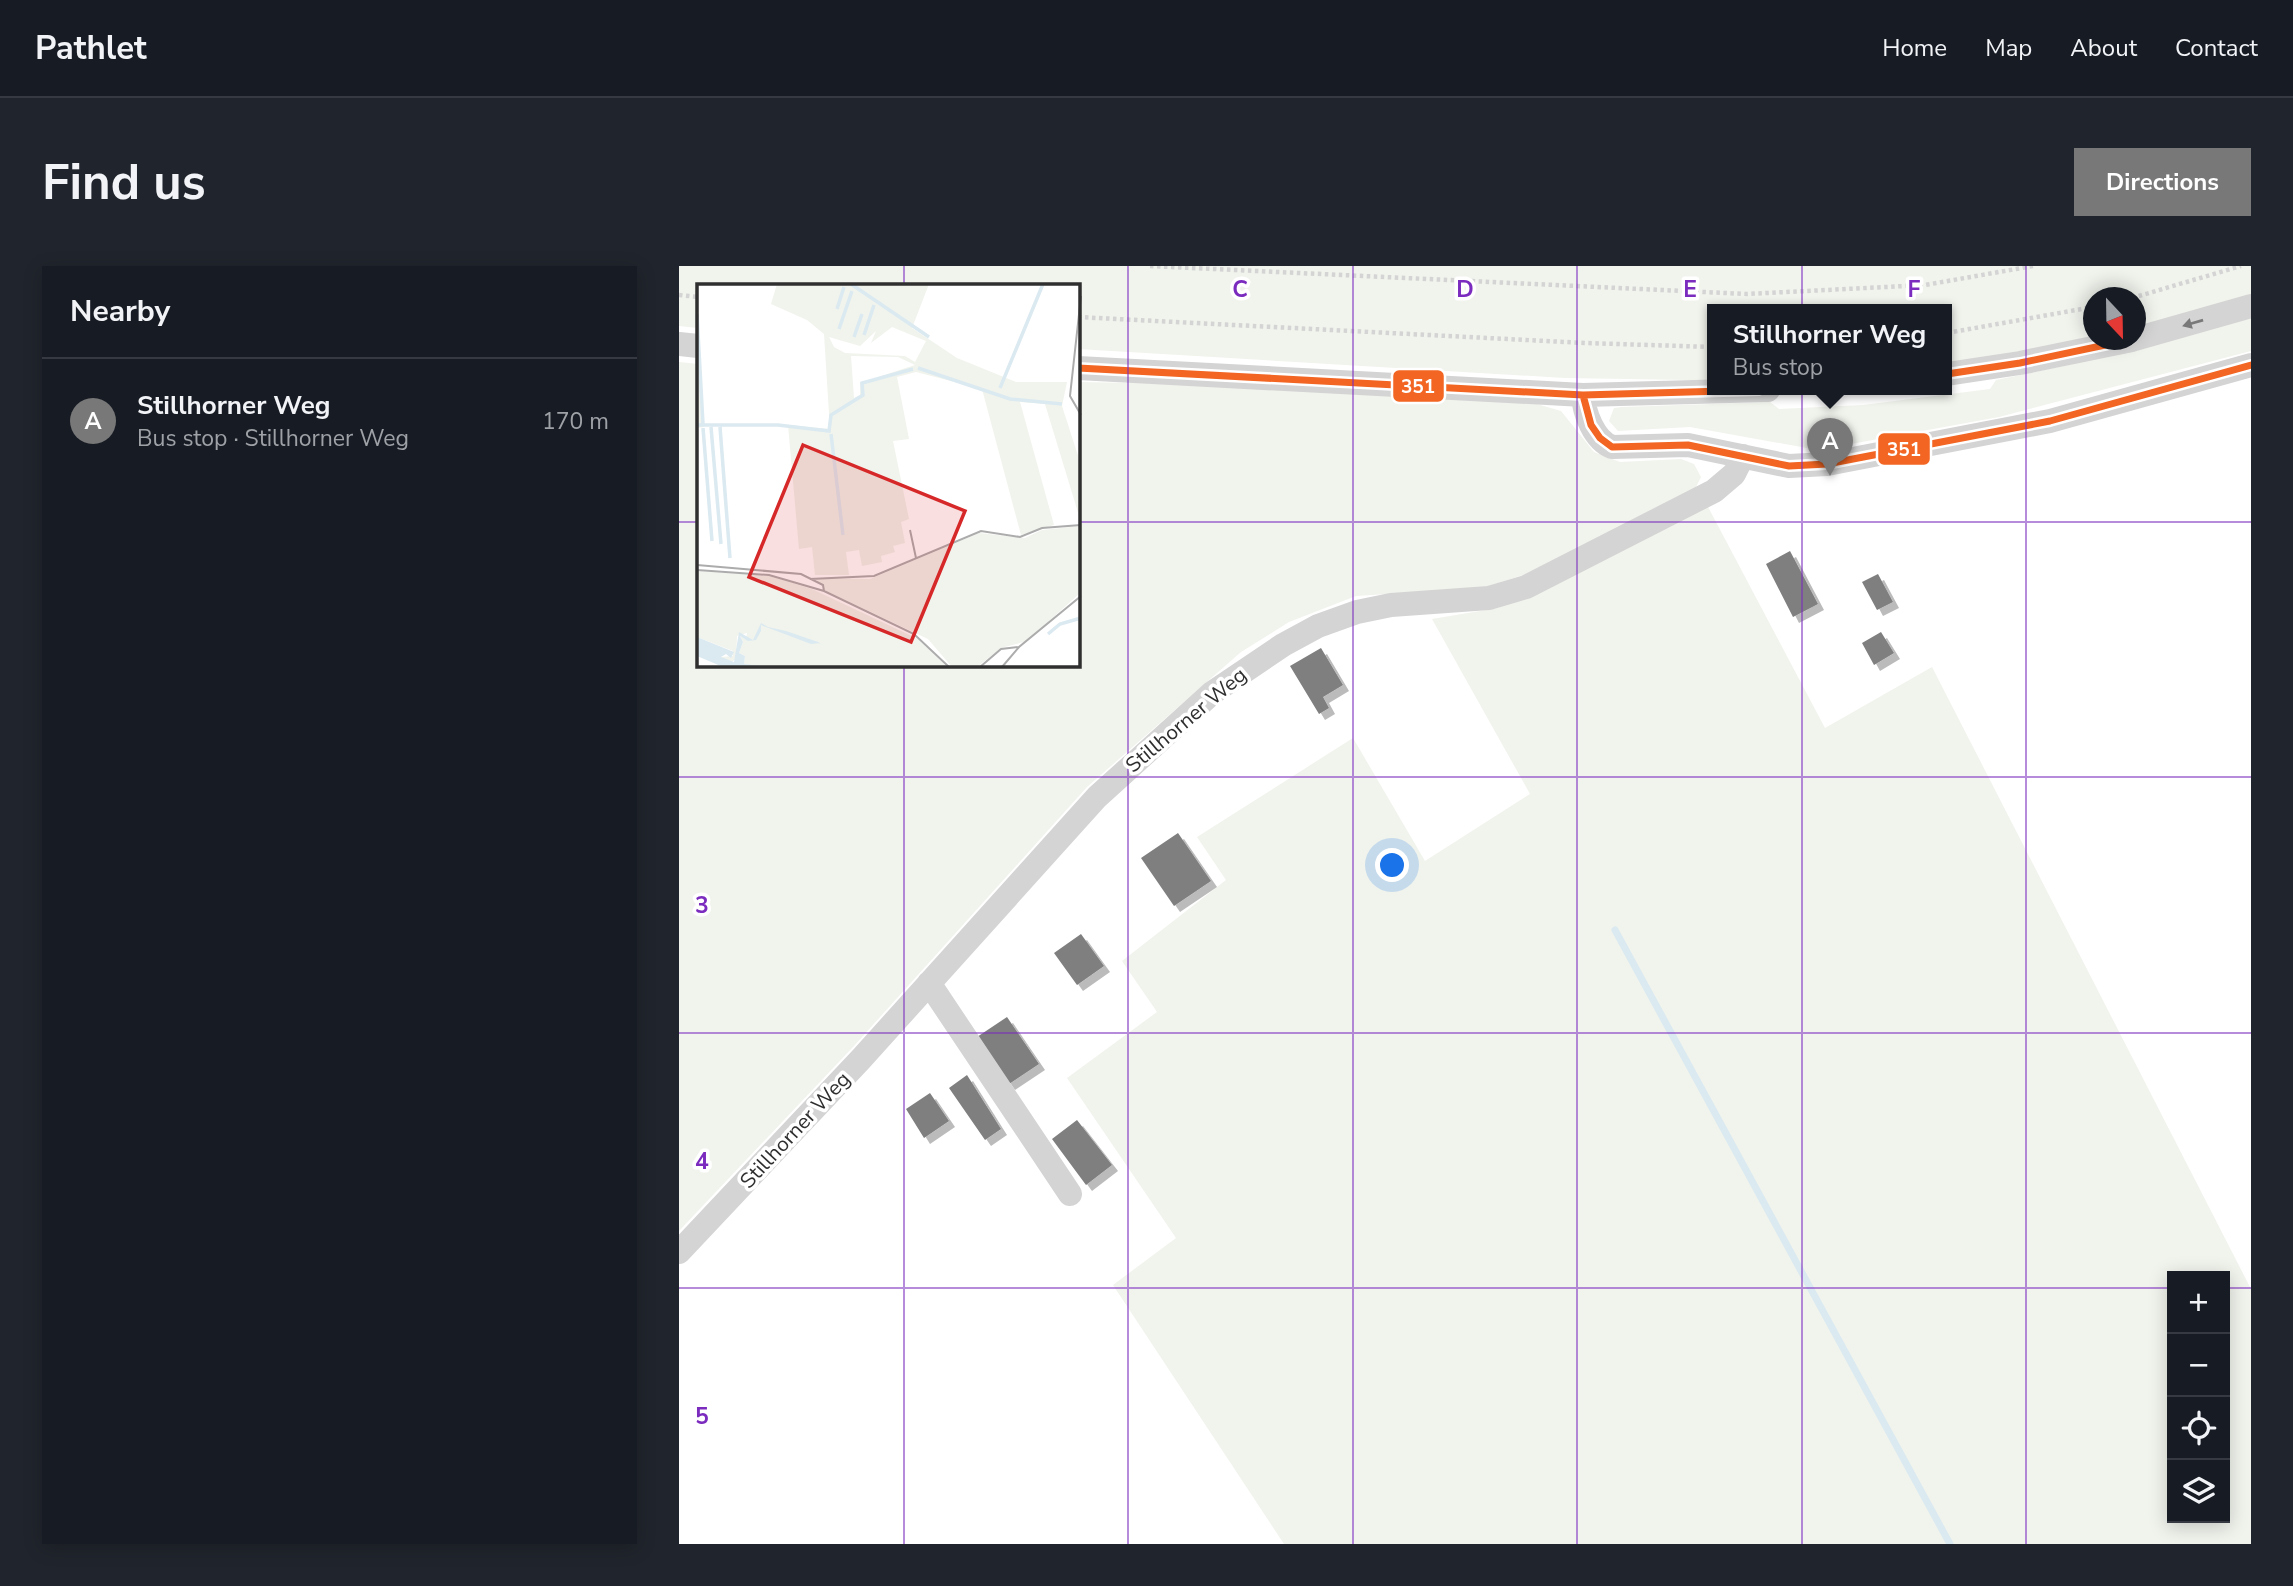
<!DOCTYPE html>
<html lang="en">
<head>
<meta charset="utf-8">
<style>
	:root { --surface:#171b24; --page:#20242c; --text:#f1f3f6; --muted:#9ea1a6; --line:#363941; --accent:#787878 }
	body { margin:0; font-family:"Nunito Sans",sans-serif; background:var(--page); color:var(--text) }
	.controls { position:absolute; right:21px; bottom:21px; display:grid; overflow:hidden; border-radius:0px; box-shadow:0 4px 18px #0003 }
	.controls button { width:63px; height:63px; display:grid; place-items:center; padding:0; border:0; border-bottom:2px solid var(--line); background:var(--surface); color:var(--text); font:35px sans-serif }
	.compass { position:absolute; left:1404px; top:21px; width:63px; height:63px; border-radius:50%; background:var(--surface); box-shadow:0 4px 18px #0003; rotate:158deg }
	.you { position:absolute; left:714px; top:600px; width:24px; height:24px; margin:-18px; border:5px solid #fff; border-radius:50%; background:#1a73e8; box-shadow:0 0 0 10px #1a73e833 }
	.badge { display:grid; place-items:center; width:46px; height:46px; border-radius:50%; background:var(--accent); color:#fff; font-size:23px; font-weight:700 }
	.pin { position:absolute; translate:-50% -58px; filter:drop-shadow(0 2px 4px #0008) }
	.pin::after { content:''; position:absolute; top:37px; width:24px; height:21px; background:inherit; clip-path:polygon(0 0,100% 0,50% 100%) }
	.popup { position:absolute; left:1028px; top:38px; width:245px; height:91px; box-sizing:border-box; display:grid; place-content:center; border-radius:0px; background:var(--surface); filter:drop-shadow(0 2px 5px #0005); font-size:23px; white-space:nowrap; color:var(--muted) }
	.popup b { font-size:26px; color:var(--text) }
	.popup::after { content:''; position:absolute; left:50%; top:100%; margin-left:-14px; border:14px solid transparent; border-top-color:var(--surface) }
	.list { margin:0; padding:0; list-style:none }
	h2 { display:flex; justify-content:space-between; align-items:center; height:91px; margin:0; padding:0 28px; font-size:30px }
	h2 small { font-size:23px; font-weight:400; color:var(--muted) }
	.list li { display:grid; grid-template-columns:46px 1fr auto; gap:21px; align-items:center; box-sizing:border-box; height:126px; padding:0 28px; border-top:2px solid var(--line) }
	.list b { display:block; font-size:26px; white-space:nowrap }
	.list p { margin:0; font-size:23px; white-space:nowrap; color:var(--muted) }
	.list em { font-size:23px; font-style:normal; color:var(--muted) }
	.icon { flex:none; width:38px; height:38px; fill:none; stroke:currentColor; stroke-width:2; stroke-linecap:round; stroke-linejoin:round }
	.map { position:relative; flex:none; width:1572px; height:1278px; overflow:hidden; border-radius:0px }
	header { display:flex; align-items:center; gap:42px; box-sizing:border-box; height:98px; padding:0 35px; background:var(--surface); border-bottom:2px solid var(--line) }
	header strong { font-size:33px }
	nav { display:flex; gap:38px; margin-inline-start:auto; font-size:24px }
	.intro { display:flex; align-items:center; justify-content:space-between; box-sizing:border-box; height:168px; padding:0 42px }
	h1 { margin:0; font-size:49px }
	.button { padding:18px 32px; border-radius:0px; background:var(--accent); color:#fff; font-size:24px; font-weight:700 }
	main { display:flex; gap:42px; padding:0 42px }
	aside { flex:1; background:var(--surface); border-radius:0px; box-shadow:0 4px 18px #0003 }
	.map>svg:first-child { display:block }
	.green { fill:#f1f4ed; fill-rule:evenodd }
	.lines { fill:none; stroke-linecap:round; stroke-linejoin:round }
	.stream { stroke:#dbe9f0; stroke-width:7 }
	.building { fill:#7f7f7f; filter:url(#shadow) }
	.path { stroke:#d4d4d4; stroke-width:4.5; stroke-dasharray:3.5 3.5; stroke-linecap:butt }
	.minor { stroke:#d4d4d4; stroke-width:24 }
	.bus-1-casing { stroke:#fff; stroke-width:12 }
	.bus-1 { stroke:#f26522; stroke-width:7 }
	.oneway { fill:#797979 }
	.grid { fill:none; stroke:#7b2cbf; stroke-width:2; stroke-opacity:0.55 }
	.labels { text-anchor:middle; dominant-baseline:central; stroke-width:7; stroke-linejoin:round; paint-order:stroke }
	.street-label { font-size:21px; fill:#2f2f2f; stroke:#fff }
	.inset-river { fill:none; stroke:#dbe9f0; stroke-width:3.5 }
	.inset-road { fill:none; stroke:#acacac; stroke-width:2 }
	.view { fill:#d62828; fill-opacity:0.15; stroke:#d62828; stroke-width:3.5 }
	.inset-edge { fill:none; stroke:#2f2f2f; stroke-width:3.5 }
	.grid-label { font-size:23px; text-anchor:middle; font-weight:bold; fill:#7b2cbf; stroke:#fff; stroke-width:7; stroke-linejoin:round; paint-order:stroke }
	.line-badge { stroke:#fff; stroke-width:2.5 }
	.badge-label { font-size:19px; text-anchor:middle; font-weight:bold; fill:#fff }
</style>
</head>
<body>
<header>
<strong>Pathlet</strong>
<nav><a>Home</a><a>Map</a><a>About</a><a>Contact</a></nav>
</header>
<div class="intro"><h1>Find us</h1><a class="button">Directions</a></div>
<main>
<aside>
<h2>Nearby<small></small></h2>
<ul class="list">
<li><span class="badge">A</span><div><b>Stillhorner Weg</b><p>Bus stop · Stillhorner Weg</p></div><em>170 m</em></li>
</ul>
</aside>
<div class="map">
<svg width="1572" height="1278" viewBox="0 0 1572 1278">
	<defs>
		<filter id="shadow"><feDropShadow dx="6" dy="6" stdDeviation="0" flood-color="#0004"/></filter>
	</defs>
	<rect width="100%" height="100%" fill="#fff"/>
	<path class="green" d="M0,0h1572v32l-115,32 -1,-32h-42v42l-146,26v-56h-234v74l-24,-4 -124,-2 -487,-29v-64h-380v43l-19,-2z
		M1572,51v34l-252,66 -181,33 -128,-23 -72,4 -9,-10 5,-13 8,-1 148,-5 9,7 84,-4 127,-16 6,-9 73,-15z
		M0,96l19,2v301h380v-283l110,2 349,20 24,7 33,41 26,10 61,-3 13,5 7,13 -8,16 -170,82 -41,13 -126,8 -67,26 -48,30 -154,135 -234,260 -174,184z
		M1028,239l118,223 107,-61 319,622v255h-967l-171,-259 63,-47 -109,-160 90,-66 -35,-51 104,-81 -29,-43 156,-99 72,123 105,-67 -98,-175 66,-11zM1493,1010h53v242h-53z"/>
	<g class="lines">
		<path class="stream" d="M936,664l335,614"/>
	</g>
	<path class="building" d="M1111,285l28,53 -25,13 -27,-53z
		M1199,308l15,28 -16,8 -15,-28z
		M1202,366l13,21 -20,12 -12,-22z
		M642,382l22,37 -20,12 6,11 -10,6 -29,-48z
		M499,567l33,48 -37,25 -33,-48z
		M402,668l23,32 -27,19 -23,-32z
		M328,751l32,47 -30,20 -32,-47z
		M288,809l34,54 -16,11 -36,-52z
		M251,827l19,28 -25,17 -18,-29z
		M398,854l35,45 -26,20 -34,-46z"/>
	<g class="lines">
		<path class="path" d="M471,0l597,28 178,-9 108,-19
			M0,29l19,2
			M1453,32l109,-32
			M399,51l507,26 128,4
			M1268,67l146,-26"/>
		<path class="minor" d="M1456,73l116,-33
			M0,78l19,2
			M399,102l505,27 185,-5
			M1268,108l73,-11 112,-23
			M904,129c1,18 11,45 29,52l76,-2 101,21 38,-2 223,-43 201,-56
			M250,717l141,211
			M0,986l182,-193 236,-262 115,-104 71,-48 35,-19 39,-14 34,-7 98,-7 37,-11 188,-96 20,-17 9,-18"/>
		<defs>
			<path id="bus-1" d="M399,102l505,27 176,-5
				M1268,108l73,-11 109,-23
				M904,129l8,30 9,13 12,9 76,-2 101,21 38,-2 223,-43 201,-56"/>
		</defs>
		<use href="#bus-1" class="bus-1-casing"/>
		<use href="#bus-1" class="bus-1"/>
	</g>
	<defs><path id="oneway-solid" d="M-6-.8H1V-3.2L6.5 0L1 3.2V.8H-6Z" transform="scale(1.75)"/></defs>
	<use class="oneway" href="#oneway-solid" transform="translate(1514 57) rotate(164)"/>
	<path class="grid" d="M225,0v19M449,0v1278M674,0v1278M898,0v1278M1123,0v1278M1347,0v1278M0,256h19M399,256h1173M225,399v879M0,511h1572M0,767h1572M0,1022h1493M1546,1022h26"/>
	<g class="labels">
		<g class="street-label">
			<text transform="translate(507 454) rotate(-40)">Stillhorner Weg</text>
			<text transform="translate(116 864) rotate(-47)">Stillhorner Weg</text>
		</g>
	</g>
	<g transform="translate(18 18)">
		<rect width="383" height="383" fill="#fff"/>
		<path d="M80,0h152l-17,44 45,30 59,24h51l-5,24 18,56v57l-35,-115 -25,-2 34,123 -33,10 -39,-146 -66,-17 -19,5 12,62 -16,2 16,78 -8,3 4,21 -12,3 2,6 -14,4 1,6 -20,4 -3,-16 -13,2 3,23h-34l-3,-28 -13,2 -11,-124 42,4 -6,-95 -17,-14 -36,-16zM195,43l34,14 -11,21 -10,-6 -60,-3 -11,-6 -5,-10 31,9 16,-15 -5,12zM154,72l47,1 17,8 -55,18v12l-6,3zM0,29l7,114 -7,1zM383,242v67l-53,48 -26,7 -24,19h-25l-24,-28 -102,-48 -11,-13 55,1 109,-46 46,5 17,-8zM0,287l73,5 42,13 106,50 29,28h-187l-16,-3 1,-8 -6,-3 4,-11 -3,-6 6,3 1,-6 -10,3 -1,23 -6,4 -9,-6 12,-1v-5l-36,-14z" fill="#f1f4ed" fill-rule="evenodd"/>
		<path d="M64,339l7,4 18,4 32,11 44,23 -42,-22 -9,1 -50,-19v6l-5,9 -8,1 -8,-5 3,6 -4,11 6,3 -1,8 27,3h-48l-26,-11v-19l37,15 -3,6 -5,-4 -5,3 13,5 5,-30 14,8z" fill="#dbe9f0"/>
		<path class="inset-river" d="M154,0l78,53M140,25l7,-22M0,30l6,110M142,45l13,-38M167,51l10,-30M157,53l8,-23M221,84l92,31 52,5M303,104l43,-104M0,141h81l51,6 2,-16 32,-20 -1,-12 51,-14M14,143l10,117M23,143l10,131M6,144l9,113M134,150l12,101M351,350l12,-10 21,-6"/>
		<path class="inset-road" d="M384,12l-11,100 11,19M213,246l6,28M0,281l104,9 22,11 1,6M0,286l72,5 55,16 90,43 35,33M113,295l64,-3 107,-45 39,6 22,-9 39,-3M283,383l21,-18 18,-2M305,383l17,-20 62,-51"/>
		<path class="view" d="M106,161l162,66 -54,131 -162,-65z"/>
		<rect width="383" height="383" class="inset-edge"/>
	</g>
	<g class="grid-label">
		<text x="561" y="31">C</text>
		<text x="786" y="31">D</text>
		<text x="1011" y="31">E</text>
		<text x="1235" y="31">F</text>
		<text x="23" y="647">3</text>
		<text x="23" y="903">4</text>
		<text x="23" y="1158">5</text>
	</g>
	<g class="line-badge">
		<rect x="713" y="103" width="53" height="34" rx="7" fill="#f26522"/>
		<rect x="1198" y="166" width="54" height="34" rx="7" fill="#f26522"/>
	</g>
	<g class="badge-label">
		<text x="739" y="127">351</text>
		<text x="1225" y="190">351</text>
	</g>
</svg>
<div class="controls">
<button>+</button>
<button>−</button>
<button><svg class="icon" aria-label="locate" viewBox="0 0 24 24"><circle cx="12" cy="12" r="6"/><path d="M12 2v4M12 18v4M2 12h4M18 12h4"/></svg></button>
<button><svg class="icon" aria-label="layers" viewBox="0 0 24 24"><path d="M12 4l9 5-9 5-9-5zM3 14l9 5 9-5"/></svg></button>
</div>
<svg class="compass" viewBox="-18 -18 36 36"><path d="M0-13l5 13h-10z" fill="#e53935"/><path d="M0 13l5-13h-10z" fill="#9ea1a6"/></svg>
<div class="you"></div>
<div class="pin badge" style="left:1151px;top:210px">A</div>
<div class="popup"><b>Stillhorner Weg</b>Bus stop</div>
</div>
</main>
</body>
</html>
